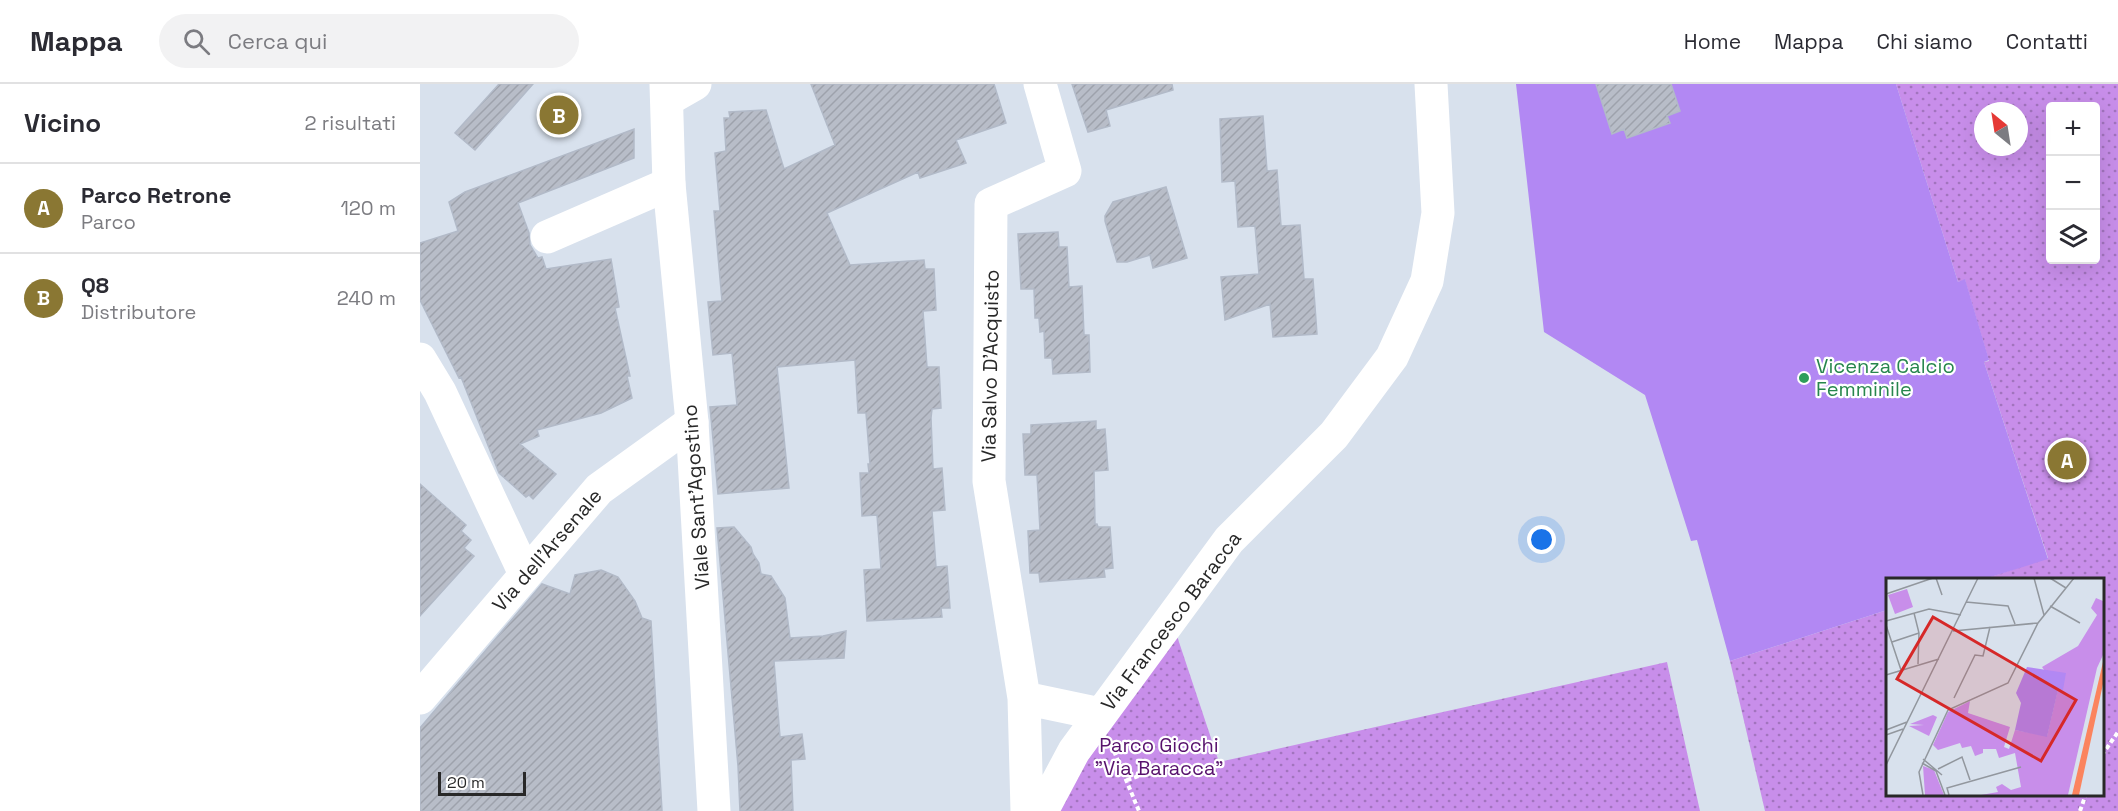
<!DOCTYPE html>
<html lang="it">
<head>
<meta charset="utf-8">
<style>
	:root { --surface:#fff; --page:#f2f2f3; --text:#2b2b33; --muted:#7c7c81; --line:#e1e1e2; --accent:#8a7733 }
	body { margin:0; font-family:"Space Grotesk",sans-serif; background:var(--page); color:var(--text) }
	.controls { position:absolute; right:18px; top:18px; display:grid; overflow:hidden; border-radius:6px; box-shadow:0 6px 24px #0002 }
	.controls button { width:54px; height:54px; display:grid; place-items:center; padding:0; border:0; border-bottom:2px solid var(--line); background:var(--surface); color:var(--text); font:30px sans-serif }
	.compass { position:absolute; left:1554px; top:18px; width:54px; height:54px; border-radius:50%; background:var(--surface); box-shadow:0 6px 24px #0002; rotate:330deg }
	.scale { position:absolute; left:18px; bottom:15px; width:88px; box-sizing:border-box; padding-left:6px; border:3px solid #282828; border-top:0; font-size:16px; line-height:21px; white-space:nowrap; color:#282828; -webkit-text-stroke:4px #fff; paint-order:stroke }
	.you { position:absolute; left:1122px; top:456px; width:21px; height:21px; margin:-15px; border:4px solid #fff; border-radius:50%; background:#1a73e8; box-shadow:0 0 0 9px #1a73e833 }
	.badge { display:grid; place-items:center; width:39px; height:39px; border-radius:50%; background:var(--accent); color:#fff; font-size:20px; font-weight:700 }
	.pin { position:absolute; translate:-50% -50%; border:3px solid #fff; box-shadow:0 2px 6px #0006 }
	.list { margin:0; padding:0; list-style:none }
	h2 { display:flex; justify-content:space-between; align-items:center; height:78px; margin:0; padding:0 24px; font-size:26px }
	h2 small { font-size:20px; font-weight:400; color:var(--muted) }
	.list li { display:grid; grid-template-columns:39px 1fr auto; gap:18px; align-items:center; box-sizing:border-box; height:90px; padding:0 24px; border-top:2px solid var(--line) }
	.list b { display:block; font-size:22px; white-space:nowrap }
	.list p { margin:0; font-size:20px; white-space:nowrap; color:var(--muted) }
	.list em { font-size:20px; font-style:normal; color:var(--muted) }
	.icon { flex:none; width:33px; height:33px; fill:none; stroke:currentColor; stroke-width:2; stroke-linecap:round; stroke-linejoin:round }
	.map { position:relative; flex:none; width:1698px; height:727px; overflow:hidden }
	header { display:flex; align-items:center; gap:36px; box-sizing:border-box; height:84px; padding:0 30px; background:var(--surface); border-bottom:2px solid var(--line) }
	header strong { font-size:28px }
	nav { display:flex; gap:33px; margin-inline-start:auto; font-size:21px }
	.search { width:420px; height:54px; background:var(--page); display:flex; align-items:center; gap:15px; box-sizing:border-box; padding:0 21px; border-radius:33px; color:var(--muted); font-size:22px }
	main { display:flex }
	aside { flex:1; background:var(--surface) }
	.map>svg:first-child { display:block }
	.park { fill:url(#park-dots); fill-rule:evenodd }
	.pitch { fill:#b288f3 }
	.building { fill:url(#building-hatch); stroke:#b2bac8; stroke-width:1.5 }
	.lines { fill:none; stroke-linecap:round; stroke-linejoin:round }
	.path { stroke:#fff; stroke-width:4; stroke-dasharray:4.5 3; stroke-linecap:butt }
	.minor { stroke:#fff; stroke-width:33 }
	.secondary { stroke:#fff; stroke-width:33 }
	.leisure-dot { fill:#2e9e5b; stroke:#fff; stroke-width:2 }
	.labels { text-anchor:middle; dominant-baseline:central; stroke-width:4.5; stroke-linejoin:round; paint-order:stroke }
	.street-label { font-size:20px; fill:#282828; stroke:#fff }
	.leisure-label { font-size:20px; fill:#27864d; stroke:#fff; text-anchor:start }
	.park-label { font-size:20px; fill:#57116c; stroke:#fff }
	.inset-road { fill:none; stroke:#92979e; stroke-width:1.5 }
	.view { fill:#d62828; fill-opacity:0.15; stroke:#d62828; stroke-width:3 }
	.inset-edge { fill:none; stroke:#282828; stroke-width:3 }
</style>
</head>
<body>
<header>
<strong>Mappa</strong>
<div class="search"><svg class="icon" aria-label="search" viewBox="0 0 24 24"><circle cx="10" cy="10" r="6"/><path d="M15 15l6 6"/></svg>Cerca qui</div>
<nav><a>Home</a><a>Mappa</a><a>Chi siamo</a><a>Contatti</a></nav>
</header>
<main>
<aside>
<h2>Vicino<small>2 risultati</small></h2>
<ul class="list">
<li><span class="badge">A</span><div><b>Parco Retrone</b><p>Parco</p></div><em>120 m</em></li>
<li><span class="badge">B</span><div><b>Q8</b><p>Distributore</p></div><em>240 m</em></li>
</ul>
</aside>
<div class="map">
<svg width="1698" height="727" viewBox="0 0 1698 727">
	<defs>
		<pattern id="park-dots" width="8" height="8" patternUnits="userSpaceOnUse" patternTransform="scale(1.5)"><rect width="8" height="8" fill="#c88eea"/><path d="M2 2h.1M6 6h.1" fill="none" stroke="#a274be" stroke-width="1.8" stroke-linecap="round"/></pattern>
		<pattern id="building-hatch" width="6" height="6" patternUnits="userSpaceOnUse" patternTransform="scale(1.5)"><rect width="6" height="6" fill="#b8bdc8"/><path d="M-1 1l2-2M0 6l6-6M5 7l2-2" fill="none" stroke="#9ea2ac"/></pattern>
	</defs>
	<rect width="100%" height="100%" fill="#d8e1ed"/>
	<path class="park" d="M1476,0h222v727h-353l-35,-150 157,-51v184h215v-214h-121l67,-22 -64,-196 5,-1 -24,-81 -7,2zM1630,22h46v154h-46zM1563,27h36v36h-36z
		M757,552l42,126 448,-100 33,149h-649z"/>
	<path class="pitch" d="M1096,0h380l62,198 7,-3 24,81 -5,2 64,197 -67,21h-94v30l-157,51 -33,-121 -6,1 -46,-146 -101,-63z"/>
	<path class="building" d="M79,0h34l-58,66 -20,-17z
		M391,0h183l12,39 -50,17 10,23 -46,15 -2,-6 -91,41 23,52 74,-5 1,9h9l2,41 -13,1 4,56h12l2,41 -9,1 -1,9 2,51 9,-1 3,42 -13,1 4,56 11,-1 3,42h-9l1,9 -75,4 -3,-51 17,-1 -4,-54 -15,1 -2,-43h9l-1,-9h2l-4,-51h-8l-3,-53 -78,7 12,121 -71,6 -8,-87 27,-2 -5,-52 -19,2 -5,-53 14,-1 -8,-90h6l-5,-58 11,-2 -2,-33h6l-1,-6 37,-2 18,59 51,-24z
		M652,0h100l1,6 -67,20 4,16 -22,6z
		M1176,0h75l9,27 -13,5 3,7 -43,15 -3,-9 -12,5z
		M843,32l4,55 10,-1 4,56 19,-1 4,54h9l4,55 -44,3 -3,-33 -45,16 -4,-43 38,-3 -4,-48 -17,1 -3,-46 -13,1 -2,-63z
		M214,45v29l-116,45 11,30 1,12 8,13 4,-1 4,12 65,-10 8,48 -4,1 15,68h-3l5,22 -31,15 -64,17 2,6 -19,8 36,30 -23,25 -4,-4 -3,2 -27,-24 -38,-96 -2,1 -39,-78v-57l38,-12 -9,-29 16,-10z
		M746,103l21,71 -34,10 -3,-13 -23,7h-10l-12,-41v-5l8,-14z
		M638,148l1,15h8l2,40 13,-1 2,49h5l1,37 -37,2 -1,-16h-7l-1,-27 -4,1 -1,-14h-4l-1,-29h-13l-3,-55z
		M676,337v9l9,-1 3,41 -14,1 1,53h2l1,3h12l3,41 -9,1 1,8 -65,5 -1,-9h-9l-2,-42 12,-1 -3,-55h-12l-2,-41h8v-9z
		M0,400l46,41 -5,6 10,9 -7,8 10,8 -54,60z
		M314,443l17,20 2,7 6,9 2,11 10,2 14,22 5,40 33,-2 23,-5 -2,27 -70,3 6,76 22,-3 3,25 -14,1 2,51h-53l-2,-45 -21,-238z
		M181,486l17,7 17,24 7,17 9,3 11,190h-242v-83l122,-144 28,10 5,-19z"/>
	<g class="lines">
		<path class="path" d="M694,667l25,60
			M1682,671l16,-23
			M707,696l23,-8
			M1660,727l6,-17"/>
		<path class="minor" d="M247,16l28,-16
			M127,153l122,-53
			M0,275l20,33 85,182
			M0,614l179,-209 93,-67
			M604,614l-35,-217 2,-277 74,-33 -25,-87
			M607,727l-3,-113 76,16
			M622,727l32,-60 155,-211 105,-105 58,-78 35,-76 11,-68 -7,-129"/>
		<path class="secondary" d="M246,0l3,100 23,238 22,389"/>
	</g>
	<circle class="leisure-dot" cx="1384" cy="294" r="6"/>
	<g class="labels">
		<g class="street-label">
			<text transform="translate(570 282) rotate(-89)">Via Salvo D'Acquisto</text>
			<text transform="translate(276 413) rotate(-94)">Viale Sant'Agostino</text>
			<text transform="translate(127 466) rotate(-49)">Via dell'Arsenale</text>
			<text transform="translate(751 537) rotate(-53)">Via Francesco Baracca</text>
		</g>
		<g class="leisure-label">
			<text x="1396" y="282">Vicenza Calcio<tspan x="1396" dy="23">Femminile</tspan></text>
		</g>
		<g class="park-label">
			<text x="739" y="661">Parco Giochi<tspan x="739" dy="23">"Via Baracca"</tspan></text>
		</g>
	</g>
	<g transform="translate(1466 494)">
		<rect width="218" height="218" fill="#d8e1ed"/>
		<path d="M21,11l6,18 -18,7 -7,-19zM210,20l7,3v54l-6,13 -29,127h-87l17,-3 -2,-5 6,-3 9,6 10,-3 -6,-34 -16,5 -3,-9h-13v4l-8,3 -4,-10 -9,2 -2,-5 -22,7 -5,-5 15,-33 22,-11 -2,12 42,14 -6,20 5,2 6,-19 32,6 11,-47 -16,-22 36,-21 19,-31 -6,-7zM47,137l4,2 -8,19 -20,-10 15,-1 -14,-1zM37,188l11,4 10,25h-19z" fill="#c88eea"/>
		<path d="M141,89l39,6 -3,17h-5l-11,47 -32,-7 6,-27 -5,-10z" fill="#b288f3"/>
		<path d="M217,84v22l-24,111h-7z" fill="#fb845e"/>
		<path class="inset-road" d="M50,0l6,17M148,0l10,37M164,0l16,10M0,16l47,-16M80,24l42,4 7,18M164,28l30,17M28,35l5,20 -1,31M0,43l43,-12 32,6M0,47l15,45M67,53l85,-8M6,64l27,-9M0,97l53,-16M68,120l21,-43 8,1 7,-29M0,152l21,-8M0,157l17,-6M37,181l19,16M36,185l14,8 9,24M0,187l92,-187M52,191l24,-12 8,23M37,217l-4,-23 29,-62 60,-27 30,-60 36,-45M63,217l-2,-7 74,-21"/>
		<path class="view" d="M47,39l143,83 -35,61 -144,-82z"/>
		<rect width="218" height="218" class="inset-edge"/>
	</g>
</svg>
<div class="controls">
<button>+</button>
<button>−</button>
<button><svg class="icon" aria-label="layers" viewBox="0 0 24 24"><path d="M12 4l9 5-9 5-9-5zM3 14l9 5 9-5"/></svg></button>
</div>
<svg class="compass" viewBox="-18 -18 36 36"><path d="M0-13l5 13h-10z" fill="#e53935"/><path d="M0 13l5-13h-10z" fill="#7c7c81"/></svg>
<div class="scale">20 m</div>
<div class="you"></div>
<div class="pin badge" style="left:1647px;top:376px">A</div>
<div class="pin badge" style="left:139px;top:31px">B</div>
</div>
</main>
</body>
</html>
